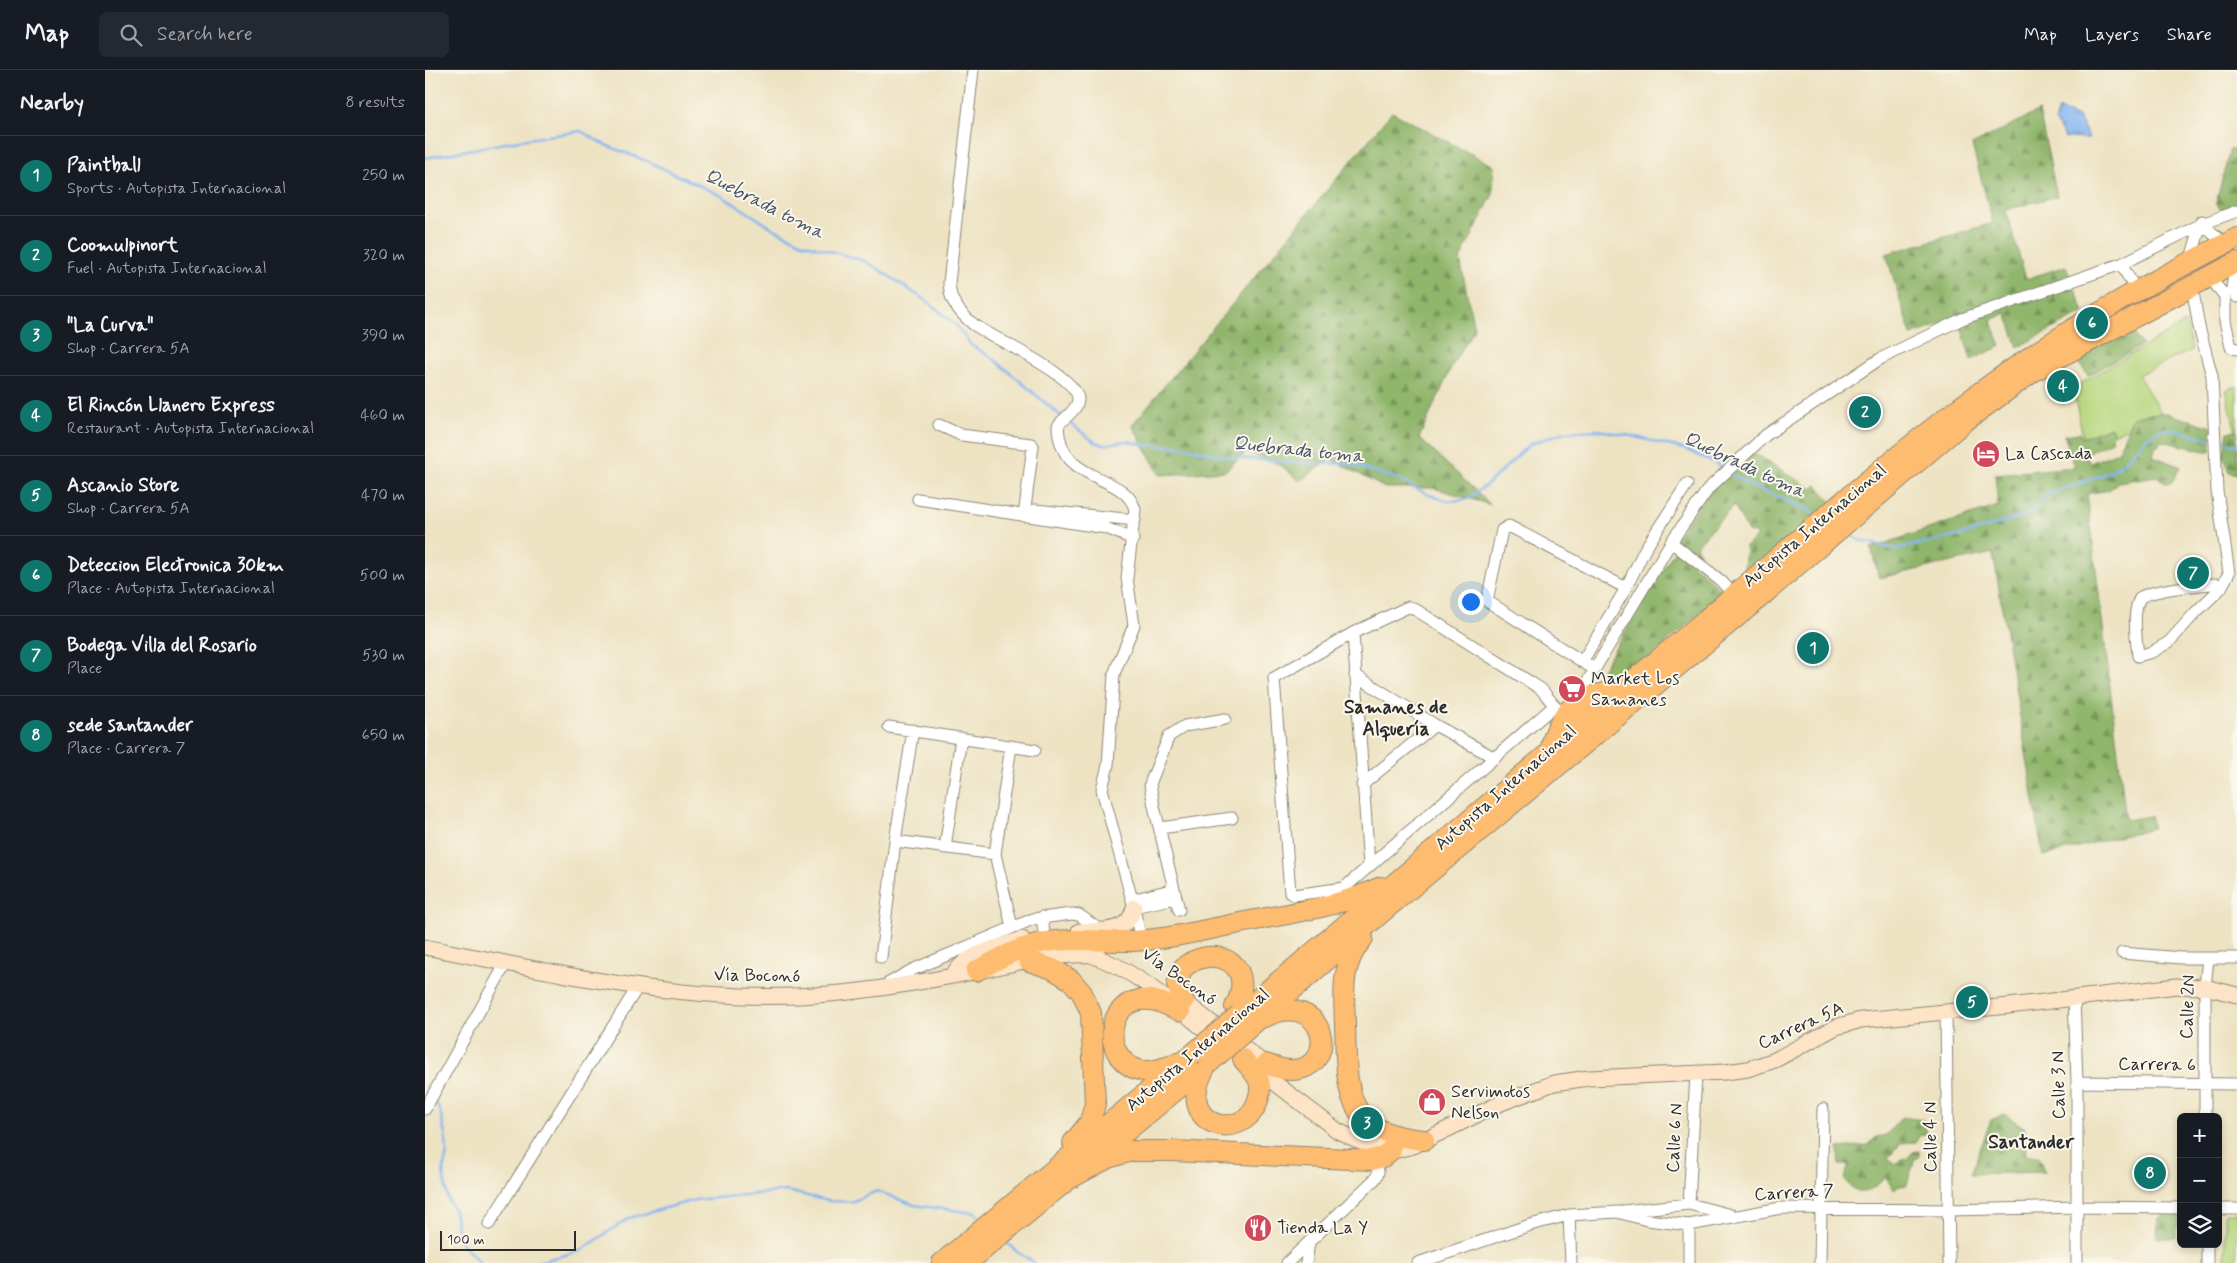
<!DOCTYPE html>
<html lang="en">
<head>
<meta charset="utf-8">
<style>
	:root { --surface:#171b24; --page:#242831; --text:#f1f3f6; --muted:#9ea1a6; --line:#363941; --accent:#0f766e }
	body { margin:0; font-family:Mynerve,sans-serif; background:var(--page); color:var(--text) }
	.controls { position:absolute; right:15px; bottom:15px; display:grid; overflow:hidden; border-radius:8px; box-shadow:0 2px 8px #0003 }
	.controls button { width:45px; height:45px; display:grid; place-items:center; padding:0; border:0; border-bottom:1px solid var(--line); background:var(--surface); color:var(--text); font:25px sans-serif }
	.scale { position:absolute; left:15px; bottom:12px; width:136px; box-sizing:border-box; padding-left:5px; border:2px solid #2b2b2b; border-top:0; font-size:14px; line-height:18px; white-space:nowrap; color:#2b2b2b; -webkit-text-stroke:4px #fbf7ec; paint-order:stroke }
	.you { position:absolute; left:1045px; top:531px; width:18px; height:18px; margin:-12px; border:4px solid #fff; border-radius:50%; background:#1a73e8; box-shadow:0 0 0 8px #1a73e833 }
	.badge { display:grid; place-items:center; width:32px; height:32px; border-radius:50%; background:var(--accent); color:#fff; font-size:16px; font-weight:700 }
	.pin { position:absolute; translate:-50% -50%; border:2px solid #fff; box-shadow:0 1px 5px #0006 }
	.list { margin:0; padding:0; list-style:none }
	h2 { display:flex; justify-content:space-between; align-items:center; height:65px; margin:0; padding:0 20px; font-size:21px }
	h2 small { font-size:16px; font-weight:400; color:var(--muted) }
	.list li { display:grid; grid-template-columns:32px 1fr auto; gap:15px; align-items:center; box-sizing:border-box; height:80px; padding:0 20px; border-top:1px solid var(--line) }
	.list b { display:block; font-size:19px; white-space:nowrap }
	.list p { margin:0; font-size:16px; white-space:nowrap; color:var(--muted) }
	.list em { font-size:16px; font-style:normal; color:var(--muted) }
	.icon { flex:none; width:28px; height:28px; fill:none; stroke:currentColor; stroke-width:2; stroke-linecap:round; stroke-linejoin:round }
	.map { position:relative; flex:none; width:1812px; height:1193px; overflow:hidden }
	header { display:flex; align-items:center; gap:30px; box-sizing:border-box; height:70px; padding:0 25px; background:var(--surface); border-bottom:1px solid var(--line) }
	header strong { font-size:24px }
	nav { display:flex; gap:28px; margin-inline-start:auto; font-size:18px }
	.search { width:350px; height:45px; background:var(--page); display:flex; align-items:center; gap:12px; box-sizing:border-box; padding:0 18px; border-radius:8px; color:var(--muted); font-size:19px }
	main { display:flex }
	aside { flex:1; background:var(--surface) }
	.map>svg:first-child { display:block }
	.grass { fill:#b6d57c; stroke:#708054 }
	.forest { fill:url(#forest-firs); stroke:#5e704c }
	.water { fill:url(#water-ripples); stroke:#58708e }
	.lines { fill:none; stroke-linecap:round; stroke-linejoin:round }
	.stream { stroke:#85b5f0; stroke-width:2.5 }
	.street-casing { stroke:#8c8777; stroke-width:13 }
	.secondary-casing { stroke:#8c8777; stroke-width:17 }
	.highway-casing { stroke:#8c8777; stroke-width:22 }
	.street { stroke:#fff; stroke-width:11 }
	.secondary { stroke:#fee4c6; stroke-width:15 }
	.highway { stroke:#fdbc70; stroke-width:20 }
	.highway-bridge-casing { stroke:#8c8777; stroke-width:22; stroke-linecap:butt }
	.highway-bridge { stroke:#fdbc70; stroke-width:20 }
	.labels { text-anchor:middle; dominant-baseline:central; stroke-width:4; stroke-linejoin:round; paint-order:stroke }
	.poi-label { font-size:18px; fill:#2b2b2b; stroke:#fbf7ec; text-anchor:start }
	.street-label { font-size:18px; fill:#2b2b2b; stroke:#fbf7ec }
	.water-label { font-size:19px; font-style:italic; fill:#465466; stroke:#fbf7ec }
	.neighbourhood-label { font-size:19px; font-weight:bold; fill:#2b2b2b; stroke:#fbf7ec }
</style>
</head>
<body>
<header>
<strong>Map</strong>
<div class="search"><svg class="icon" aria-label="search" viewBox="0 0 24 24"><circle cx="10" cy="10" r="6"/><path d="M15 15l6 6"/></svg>Search here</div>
<nav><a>Map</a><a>Layers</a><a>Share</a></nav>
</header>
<main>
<aside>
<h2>Nearby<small>8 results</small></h2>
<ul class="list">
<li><span class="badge">1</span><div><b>Paintball</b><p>Sports · Autopista Internacional</p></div><em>250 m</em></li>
<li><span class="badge">2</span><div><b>Coomulpinort</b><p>Fuel · Autopista Internacional</p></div><em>320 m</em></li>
<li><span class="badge">3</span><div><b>&quot;La Curva&quot;</b><p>Shop · Carrera 5A</p></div><em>390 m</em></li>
<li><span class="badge">4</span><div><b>El Rincón Llanero Express</b><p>Restaurant · Autopista Internacional</p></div><em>460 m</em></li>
<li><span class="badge">5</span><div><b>Ascanio Store</b><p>Shop · Carrera 5A</p></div><em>470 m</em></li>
<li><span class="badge">6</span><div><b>Deteccion Electronica 30km</b><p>Place · Autopista Internacional</p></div><em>500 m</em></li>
<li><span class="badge">7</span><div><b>Bodega Villa del Rosario</b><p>Place</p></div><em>530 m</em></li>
<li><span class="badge">8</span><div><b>sede santander</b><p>Place · Carrera 7</p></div><em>650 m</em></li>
</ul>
</aside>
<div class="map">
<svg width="1812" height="1193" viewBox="0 0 1812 1193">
	<defs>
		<pattern id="forest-firs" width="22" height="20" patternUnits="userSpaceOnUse" patternTransform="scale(1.25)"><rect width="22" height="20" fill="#90b66c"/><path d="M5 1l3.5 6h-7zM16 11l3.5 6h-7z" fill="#769459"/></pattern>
		<pattern id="water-ripples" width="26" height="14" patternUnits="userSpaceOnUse" patternTransform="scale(1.25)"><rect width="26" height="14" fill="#85b5f0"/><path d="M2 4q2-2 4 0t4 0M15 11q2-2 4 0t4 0" fill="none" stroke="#6d93c3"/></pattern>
	</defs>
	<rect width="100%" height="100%" fill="#fbf7ec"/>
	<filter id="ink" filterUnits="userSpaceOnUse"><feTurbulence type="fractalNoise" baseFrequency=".02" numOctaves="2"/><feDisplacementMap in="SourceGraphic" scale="10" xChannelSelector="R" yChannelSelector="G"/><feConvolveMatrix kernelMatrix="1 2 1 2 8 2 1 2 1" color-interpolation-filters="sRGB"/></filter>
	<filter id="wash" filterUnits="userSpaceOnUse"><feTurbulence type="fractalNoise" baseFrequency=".0096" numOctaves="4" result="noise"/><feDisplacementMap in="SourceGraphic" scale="20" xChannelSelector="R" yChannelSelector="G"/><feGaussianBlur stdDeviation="1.12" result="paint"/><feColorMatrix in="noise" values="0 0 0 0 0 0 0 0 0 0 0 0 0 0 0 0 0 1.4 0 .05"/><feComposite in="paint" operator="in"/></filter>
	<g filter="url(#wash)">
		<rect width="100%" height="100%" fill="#ede3c3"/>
		<path class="grass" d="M1761,252l6,28 -54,25 24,39 -77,32 -12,-58z
			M1812,316v42l-2,1 -9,-39z
			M1800,1143h12v50h-12z"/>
		<path class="forest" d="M1614,41l18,85 -51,14 20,69 40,-13 18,46 -66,35 -12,-34 -15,7 10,26 -30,14 -11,-37 71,-31 -120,43 -25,-81 107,-31 -21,-78z
			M967,42l102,54 -1,28 -33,65 14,70 -20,33 -35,76 72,67 -57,-17h-49l-54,-29 -31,22 -21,-17 -33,-12 -21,19 -65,4 -28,-50z
			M1805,79l7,4v49l-16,8 -5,-7z
			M1706,260l11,15 -54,31 -12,-18z
			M1741,343l46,14 -2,25 -48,-11 -7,6 -2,9 28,11 -10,16h-6l-8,-7 -39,6 -9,8 -22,4 39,326 24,-4 3,12 -110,28 -50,-303 -114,25 -8,-30 127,-42 -3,-32 80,-7 -11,-32 16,-2 2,5 28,-11 3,3 -1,11 -27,13 5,9 28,-11 14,-34 15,-4z
			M1812,360v44l-8,-2 -6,-16 5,-24z
			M1326,381l61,38 5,-4 16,19 -82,67 -7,-3 2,-22 11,-10 -2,-3 -7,-1 -14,-27 -38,41 4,7 -4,5 -23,-17 36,-49z
			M1251,478l47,44 -103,93 -10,-10 -9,7 5,8 -17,1z
			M1579,1044l21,14 1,28h12l7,16 -74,2 20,-54z
			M1477,1047l21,3 4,13 -8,3 -3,6 -15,1 -13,15 8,7 5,-6 7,-1 5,-6 6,-1v5l-5,4c-1,9 -5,16 -7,25l-8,1 -5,4 -9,-14c-15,17 -25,24 -41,3l5,-14h-10l-1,-17 31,-3 7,-8 10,-2z
			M1739,1145l15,1v11l-3,-1v12h-19l1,-19z"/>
		<path class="water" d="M1634,39l20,8 10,22 -24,-1 -10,-17z"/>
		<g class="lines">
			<path class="stream" d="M0,88l96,-18 60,-9 22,13 46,18 73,34 52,33 29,14 61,18 16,9 48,32 27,22 16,21 23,14 68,58
				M643,352l27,20 9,3 22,-4 20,4 40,2 41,10 72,6 51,1 48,15 31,16 19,6 20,-2 23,-18 39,-37 34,-12 34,-2 34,6 52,13 30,13 11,8
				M1794,371l18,4
				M1305,403c26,19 59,25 87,42
				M1422,463l12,7 35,9 64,-13 69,-21 20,-20 63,-23 14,-10 23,-24 15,-9 16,1 33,10
				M0,849v7
				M0,1015l5,8
				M9,1030l6,11 5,23 2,19 -4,18 5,29 6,10 3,18 5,16 18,19
				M581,1172l11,10 18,11
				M109,1193l46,-12 49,-33 66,-18 92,-9 41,10 23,1 26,-11 37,14 61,8 7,6"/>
		</g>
	</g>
	<g filter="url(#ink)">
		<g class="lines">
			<defs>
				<path id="street" d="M548,0l-24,213c1,8 1,14 6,21 4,7 12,15 18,20 19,14 107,53 105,76 -1,11 -14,17 -20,26 2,59 66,46 77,83l-8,69 7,47 -20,49 -6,91 -6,24 30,111 9,40
					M1777,154l23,20
					M1765,192l12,-41
					M1811,192l-4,26 5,9
					M1696,194l16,28
					M1784,207l16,19v25l6,26 6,2
					M1767,216l7,41 13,49 5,115 12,82 -8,15 -25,24 -27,30 -17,10 -14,4c-1,-14 -7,-47 3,-59 12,-7 61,-13 76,-13l4,4
					M514,355l22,10 70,9 2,2 -9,70
					M493,429l188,29 27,11
					M610,440l100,10
					M1246,472l50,39 13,14
					M928,563l16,233
					M1157,592l44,-74 19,-39 42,-65
					M1169,599l-107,-68 15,-71 7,-4 117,62
					M930,605l80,50 60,33
					M1150,632l96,-160 38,-54 57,-53 114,-76 82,-40 159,-55 81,-40 35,-13
					M1128,637l-209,181 -50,7 -4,-2 -16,-215 79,-45 55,-26 5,1 128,81c8,9 12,18 23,24
					M464,657l146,23
					M586,676l-16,108 17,73
					M937,715l73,-60
					M735,758l72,-10
					M470,771l100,13
					M520,778l16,-110
					M707,830l42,-11
					M713,836l38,-8
					M754,840l-25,-104 -4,-22 19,-48 16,-10 40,-7
					M617,847l2,16
					M1697,883l59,5h56
					M456,887l14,-116 18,-111
					M459,916l28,-16 121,-51 39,-5 7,1 21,15
					M1649,927l3,85v181
					M1521,941l3,252
					M1652,1012l160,2
					M0,1039l81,-146
					M1780,1047v-130l3,-29
					M1264,1134l7,-131
					M1793,1139h19
					M1198,1141l66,-7 42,11
					M1144,1145l2,48
					M64,1154l148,-236
					M1782,1174v19
					M862,1193l88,-84c6,-8 2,-12 -3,-19
					M881,1193l3,-21
					M993,1193l112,-38 39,-10 48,-3 30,8 42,5 92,-17 168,2 129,-3 103,1
					M1264,1193v-38
					M1395,1193l3,-154"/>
				<path id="secondary" d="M654,861c22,-1 50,3 55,-24
					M0,877c133,26 268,59 404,47 50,-4 100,-13 149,-23 40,-9 79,-18 120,-16
					M663,884c52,17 91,56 133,89
					M527,905c16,-23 45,-27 70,-36
					M752,926l94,73
					M829,997l84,64 32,15 27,4 16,-4 88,-43 53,-20 35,-5 136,-6 23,-3 27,-9 61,-33 25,-7 148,-14 168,-20 28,1 32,8"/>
				<path id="highway" d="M1125,682c8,-43 27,-55 67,-62
					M938,868c-23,28 -19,53 -18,86 2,67 -2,109 79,116
					M604,891l24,8 18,11 11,13 9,20 4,91 -5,18 -17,21
					M551,901c22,-12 45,-25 70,-29 29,-5 58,0 87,-1 38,-2 75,-12 112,-19 46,-9 94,-15 136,-35
					M759,931l-7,-16 5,-16c27,-26 77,-9 53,38
					M814,945l311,-263 51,-46c127,-100 244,-214 374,-310 81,-61 171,-113 262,-158
					M840,947c60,-29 77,51 27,53 -9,0 -18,-3 -26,-6
					M828,954l134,-116 364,-303 214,-184 69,-50 203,-109
					M752,993c-11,4 -22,9 -33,8 -45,-7 -41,-77 7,-71 10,1 20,7 29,11
					M780,998c-33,59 39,77 53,32 2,-6 3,-13 1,-19 -3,-8 -11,-15 -16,-22
					M642,1110l41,-22 24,-7h40l200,9 11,-3 8,-7
					M517,1193l247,-206
					M542,1193l243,-201"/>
			</defs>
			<use href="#street" class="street-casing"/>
			<use href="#secondary" class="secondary-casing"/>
			<use href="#highway" class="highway-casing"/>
			<use href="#street" class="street"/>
			<use href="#secondary" class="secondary"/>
			<use href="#highway" class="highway"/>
			<defs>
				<path id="highway-bridge" d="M764,987l50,-42
					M785,992l43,-38"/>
			</defs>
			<use href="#highway-bridge" class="highway-bridge-casing"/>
			<use href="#highway-bridge" class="highway-bridge"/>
		</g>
	</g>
	<defs>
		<symbol id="hotel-disc" viewBox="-11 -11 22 22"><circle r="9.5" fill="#d1495b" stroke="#fbf7ec"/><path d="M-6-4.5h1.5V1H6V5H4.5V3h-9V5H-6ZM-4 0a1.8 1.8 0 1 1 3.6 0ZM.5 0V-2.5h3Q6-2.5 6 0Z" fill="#fff"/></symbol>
		<symbol id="supermarket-disc" viewBox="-11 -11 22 22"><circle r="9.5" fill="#d1495b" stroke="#fbf7ec"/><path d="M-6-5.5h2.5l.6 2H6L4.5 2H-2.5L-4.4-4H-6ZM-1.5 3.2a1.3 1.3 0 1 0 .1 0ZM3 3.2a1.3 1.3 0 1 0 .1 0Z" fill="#fff"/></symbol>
		<symbol id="shop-disc" viewBox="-11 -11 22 22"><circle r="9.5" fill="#d1495b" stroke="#fbf7ec"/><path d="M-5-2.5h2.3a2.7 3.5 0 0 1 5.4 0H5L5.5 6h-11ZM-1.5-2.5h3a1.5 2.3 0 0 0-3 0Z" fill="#fff"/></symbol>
		<symbol id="restaurant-disc" viewBox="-11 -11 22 22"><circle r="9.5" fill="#d1495b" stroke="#fbf7ec"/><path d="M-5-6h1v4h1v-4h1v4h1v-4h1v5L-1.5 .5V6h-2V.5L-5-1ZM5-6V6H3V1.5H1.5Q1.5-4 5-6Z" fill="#fff"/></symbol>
	</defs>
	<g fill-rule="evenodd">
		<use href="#hotel-disc" x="1545" y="368" width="32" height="32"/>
		<use href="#supermarket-disc" x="1131" y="603" width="32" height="32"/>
		<use href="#shop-disc" x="991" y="1016" width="32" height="32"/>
		<use href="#restaurant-disc" x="817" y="1142" width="32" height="32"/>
	</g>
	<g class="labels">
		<g class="poi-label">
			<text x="1580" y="384">La Cascada</text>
			<text x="1166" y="609">Market Los<tspan x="1166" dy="21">Samanes</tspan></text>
			<text x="1026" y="1022">Servimotos<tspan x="1026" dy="21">Nelson</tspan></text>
			<text x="852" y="1158">Tienda La Y</text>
		</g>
		<g class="street-label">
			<text transform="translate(1390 456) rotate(-40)">Autopista Internacional</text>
			<text transform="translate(1081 718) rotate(-41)">Autopista Internacional</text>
			<text transform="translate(332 906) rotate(1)">Vía Boconó</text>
			<text transform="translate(754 907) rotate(35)">Vía Boconó</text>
			<text transform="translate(1763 937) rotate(-88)">Calle 2N</text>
			<text transform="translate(1376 956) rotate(-24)">Carrera 5A</text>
			<text transform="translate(773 980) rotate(-40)">Autopista Internacional</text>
			<text transform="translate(1732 995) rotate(1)">Carrera 6</text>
			<text transform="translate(1634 1015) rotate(-91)">Calle 3 N</text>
			<text transform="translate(1506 1067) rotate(-90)">Calle 4 N</text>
			<text transform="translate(1250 1068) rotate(-87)">Calle 6 N</text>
			<text transform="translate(1369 1123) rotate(-3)">Carrera 7</text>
		</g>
		<g class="water-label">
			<text transform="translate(339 134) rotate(27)">Quebrada toma</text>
			<text transform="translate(873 380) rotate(6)">Quebrada toma</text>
			<text transform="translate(1319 395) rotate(25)">Quebrada toma</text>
		</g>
		<g class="neighbourhood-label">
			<text x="971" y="637">Samanes de<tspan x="971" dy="22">Alquería</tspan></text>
			<text x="1606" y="1072">Santander</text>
		</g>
	</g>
</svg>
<div class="controls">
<button>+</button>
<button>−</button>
<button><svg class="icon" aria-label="layers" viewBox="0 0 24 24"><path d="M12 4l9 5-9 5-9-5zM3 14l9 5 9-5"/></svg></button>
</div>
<div class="scale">100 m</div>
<div class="you"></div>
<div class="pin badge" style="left:1388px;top:578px">1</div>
<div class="pin badge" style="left:1440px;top:342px">2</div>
<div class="pin badge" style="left:942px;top:1053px">3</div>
<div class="pin badge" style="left:1638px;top:316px">4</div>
<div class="pin badge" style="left:1547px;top:932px">5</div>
<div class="pin badge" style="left:1667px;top:253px">6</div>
<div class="pin badge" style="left:1768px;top:503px">7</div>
<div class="pin badge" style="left:1725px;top:1103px">8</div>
</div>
</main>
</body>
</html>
